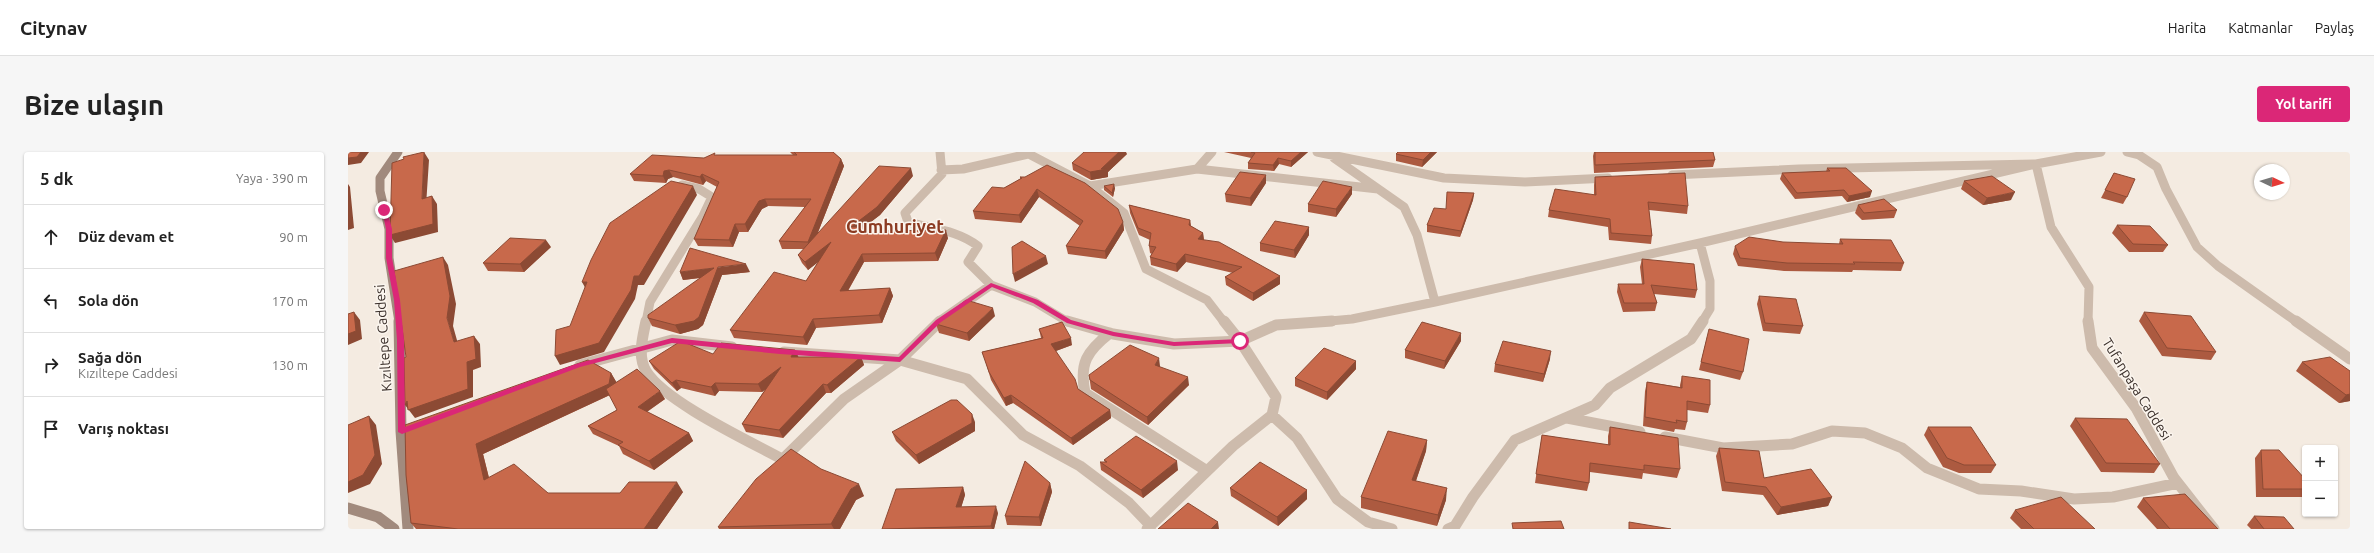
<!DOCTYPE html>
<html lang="tr">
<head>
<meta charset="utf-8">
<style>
	:root { --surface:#fff; --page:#f6f6f6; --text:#222; --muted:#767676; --line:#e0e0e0; --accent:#db2777 }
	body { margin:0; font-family:Ubuntu,sans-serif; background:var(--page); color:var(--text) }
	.controls { position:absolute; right:12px; bottom:12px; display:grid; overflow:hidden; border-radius:4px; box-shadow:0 1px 3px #0004 }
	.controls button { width:36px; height:36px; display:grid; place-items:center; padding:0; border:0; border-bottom:1px solid var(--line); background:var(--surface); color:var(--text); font:20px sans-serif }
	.compass { position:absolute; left:1906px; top:12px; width:36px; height:36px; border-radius:50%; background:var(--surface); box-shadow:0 1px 3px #0004; rotate:94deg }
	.stop { position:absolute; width:12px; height:12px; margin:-9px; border:3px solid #db2777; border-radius:50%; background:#fff }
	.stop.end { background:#db2777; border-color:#fff; box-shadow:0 1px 4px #0008 }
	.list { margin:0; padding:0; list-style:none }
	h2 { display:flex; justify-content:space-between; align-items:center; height:52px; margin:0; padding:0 16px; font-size:17px }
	h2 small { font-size:13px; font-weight:400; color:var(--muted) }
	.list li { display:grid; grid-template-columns:26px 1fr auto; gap:12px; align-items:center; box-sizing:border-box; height:64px; padding:0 16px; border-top:1px solid var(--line) }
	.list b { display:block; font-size:15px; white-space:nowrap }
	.list p { margin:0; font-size:13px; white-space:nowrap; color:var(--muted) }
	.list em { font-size:13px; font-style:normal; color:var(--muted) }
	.icon { flex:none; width:22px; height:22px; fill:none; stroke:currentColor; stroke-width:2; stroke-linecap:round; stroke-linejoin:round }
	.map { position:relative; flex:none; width:2002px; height:377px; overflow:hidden; border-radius:4px }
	header { display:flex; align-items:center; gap:24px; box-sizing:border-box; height:56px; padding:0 20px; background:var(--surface); border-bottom:1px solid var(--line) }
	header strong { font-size:19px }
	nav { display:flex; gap:22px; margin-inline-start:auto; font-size:14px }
	.intro { display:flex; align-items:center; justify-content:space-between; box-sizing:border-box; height:96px; padding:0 24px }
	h1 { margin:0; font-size:28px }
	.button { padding:10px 18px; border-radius:4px; background:var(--accent); color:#fff; font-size:14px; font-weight:700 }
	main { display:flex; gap:24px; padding:0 24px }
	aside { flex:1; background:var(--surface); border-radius:4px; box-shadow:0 1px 3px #0004 }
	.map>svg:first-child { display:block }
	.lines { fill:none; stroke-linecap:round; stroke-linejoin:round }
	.street-far1 { stroke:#cdbbac; stroke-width:9 }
	.street { stroke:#cdbbac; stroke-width:11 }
	.secondary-far1 { stroke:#a18a7d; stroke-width:9 }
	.secondary { stroke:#a18a7d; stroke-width:11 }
	.wall { fill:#ac5a40 }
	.shaded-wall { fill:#8c4a34 }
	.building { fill:#c8694b; stroke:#8c4a34 }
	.route { fill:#db2777 }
	.labels { text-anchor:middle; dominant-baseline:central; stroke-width:3; stroke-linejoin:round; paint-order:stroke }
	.street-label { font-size:14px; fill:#3b302b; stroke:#fbf5ee }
	.district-label { font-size:18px; font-weight:bold; fill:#8c3b22; stroke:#fbf5ee }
</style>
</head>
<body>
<header>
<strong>Citynav</strong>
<nav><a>Harita</a><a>Katmanlar</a><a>Paylaş</a></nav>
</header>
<div class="intro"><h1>Bize ulaşın</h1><a class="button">Yol tarifi</a></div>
<main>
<aside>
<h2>5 dk<small>Yaya · 390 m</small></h2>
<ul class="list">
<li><svg class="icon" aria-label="ahead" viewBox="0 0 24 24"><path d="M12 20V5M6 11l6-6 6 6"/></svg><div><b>Düz devam et</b></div><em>90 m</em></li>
<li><svg class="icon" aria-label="left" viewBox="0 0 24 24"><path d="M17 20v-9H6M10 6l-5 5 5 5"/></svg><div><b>Sola dön</b></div><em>170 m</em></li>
<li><svg class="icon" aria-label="right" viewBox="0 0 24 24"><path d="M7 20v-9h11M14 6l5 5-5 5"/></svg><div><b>Sağa dön</b><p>Kızıltepe Caddesi</p></div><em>130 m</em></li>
<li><svg class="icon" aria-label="arrive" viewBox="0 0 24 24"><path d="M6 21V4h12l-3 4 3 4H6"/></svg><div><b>Varış noktası</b></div></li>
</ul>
</aside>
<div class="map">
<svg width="2002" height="377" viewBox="0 0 2002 377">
	<rect width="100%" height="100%" fill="#f4ebe1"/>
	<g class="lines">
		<path class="street-far1" d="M592,0l2,22 -37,39 3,9c25,7 49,8 70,24l-10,16 23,23 44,17 33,20
			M677,0l65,34 34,27 22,56 61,31 17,22
			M969,0l127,26 81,4 83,-4
			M1779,0l12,3 18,12 9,22 31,58 21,19 79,56
			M986,6l70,49 13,28 18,67
			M849,17l15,-17
			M593,18l22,-1 65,-15
			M1324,23l127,-6 237,-5 15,63 38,60 -1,35
			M742,34l107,-17 181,20
			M1352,91l10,38v28l-8,13
			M298,170l4,-20 53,-86 9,-19 -13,-8 -17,-4
			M590,170l53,-37
			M971,170l33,-3 83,-17 265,-59 336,-79 65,-12"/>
		<path class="street" d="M298,169c-3,15 -9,35 0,50 19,31 103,70 136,88
			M719,169l46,13 61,10 66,-3 36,-16 56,-4
			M1740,169l4,27 44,60 38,70 40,51
			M1948,169l54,38
			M762,181c-23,18 -31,30 -25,60l122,78
			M436,200l116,8 67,19 56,56 57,31 49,37 22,23
			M232,213l92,-25 60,7
			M924,263l25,23 40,61 31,23 24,7
			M1219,266l73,14
			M1317,285l58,11 69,-4 40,-13 33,2 37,15 25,20 52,21 42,2 53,8 39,-2 65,-14
			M435,307l61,-60 56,-39 40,-39
			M799,377l86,-83 39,-31 4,-18 -36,-56 -16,-20
			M1100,377l7,-3 18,-29 42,-57 80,-35 15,-17 81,-49 12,-18"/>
		<path class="secondary-far1" d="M50,0l-18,26v13l9,38v29l10,64"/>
		<path class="secondary" d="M51,169l2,110 7,98
			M0,356l30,9 16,12"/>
	</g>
	<path class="wall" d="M442,0h43l8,7 3,7 -27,69 96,-59 -33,39 -16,12 14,4 70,7 -10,23 -74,1 -16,29 42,-3 3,8 -11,27 -66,5 -9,17 -73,-7 -4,-8 76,-49 13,-20 -11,9 -6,-7 -4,-8 6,-6h-22l-3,-8 26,-34 -37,-1 -6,3 -14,23h-9l-6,15 -35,-1 -4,-7 23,-52 -11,-6 -3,4 -30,-8 -5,2 -2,4 -32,-2 -4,-7 74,-16 12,-3h77z
		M876,0h84l-17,15 -12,-3 -5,7 -26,-2v-6l3,-5z
		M1050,0h39l-15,15 -26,-6v-7z
		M1246,0h119l2,8 -2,7 -119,6 -1,-17z
		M779,2l-19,18v5l-17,3 -18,-10 -1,-7z
		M1479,16l43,29 -23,5 -5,-6 -47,3 -15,-20 2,-6 44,-1z
		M1766,21l13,24 -4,7 -22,-6z
		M672,25l103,45 1,8 -18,29 -38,-5 -2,-8 14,-20 -41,-29 -18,26 -46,-4 -2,-8 31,-23 16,-9z
		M1247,25l93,29 -1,8 -38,-4 3,26 -1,8 -42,-4 -1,-13 -60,-10 1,-7 45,-15v-10z
		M1616,29l47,19 -28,5 -22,-16z
		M918,31l-15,23 -25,-4 -1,-8z
		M756,34l11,2 -2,9 -9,-7z
		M1126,41l-1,7 -13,37 -33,-5v-7l19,-16z
		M1004,42l-16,23 -28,-5v-8z
		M781,53l61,15 1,6 12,7 1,7 76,36v8l-27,17 -27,-16 -1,-8 8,-4 -47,-11 -9,10 -26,-7 -1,-8 2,-3 -2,-1 -1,-7 1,-6 -11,-5 -9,-22z
		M1510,53l39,5 -3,8 -32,2 -7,-7z
		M1769,73l51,20 -5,7h-34l-17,-19z
		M961,75v8l-14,23 -35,-7v-8z
		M1492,87l64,24 -3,8 -48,-1 -1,2 -68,-1 -46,-5 -5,-12 2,-8 104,-2z
		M203,95l-27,25 -36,-1 -5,-8z
		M1294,107l55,31 -2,8 -41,-4 3,9 -2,8 -32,1 -6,-20 1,-8h24l-2,-17z
		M332,120h70l-28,3 -19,50 -5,4 -18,5 -28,-8 -4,-8 52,-40 -17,2z
		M1411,144l44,30 -3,8 -37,-3 -6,-27z
		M1796,160l72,40 -5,8 -49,-4 -23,-35z
		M647,164l-26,25 -30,-8 -3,-9z
		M691,177l33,16 -16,6 22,38 32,21 1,8 -38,27 -60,-42 -7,3 -15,-26 -6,-20 -3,-8 59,-14z
		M1359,185l36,35 -3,8 -41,-10z
		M1113,189l-17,28 -39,-11v-8z
		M447,198l3,7h63l3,8 -33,28h-5l-43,45 -37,-6 -4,-8 24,-36 -4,4 -43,-1 -4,5 -34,-8 -4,3 -23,-22 -5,-8 64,-7z
		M1202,207l-7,23 -49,-10 1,-8z
		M1008,209v8l-29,31 -32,-14v-8z
		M1954,210l48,9v30l-11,2 -43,-32z
		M812,214v1l29,18 -41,40 -57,-36 -2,-14z
		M263,221l5,9 49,17 -18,13 42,21 4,8 -39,29 -31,-16 -4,-8 -26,-12 -5,-8 29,-16 -7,-15 -127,59 6,24 59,15h72l63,-1 -26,37h-241l-5,-6 -5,-48z
		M1334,224l28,29 -2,8 -21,-3v12l-2,8 -10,-1 -1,3 -31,-6 2,-35 2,-9 33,5v-2z
		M1727,266l85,46 -6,9 -53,-1 -31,-46z
		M627,270v9l-56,33 -23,-23 -4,-9z
		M1262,275l70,42 -3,9 -34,-5 -1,6 -52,-7 -1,11 -2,8 -52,-8 7,-48 66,10v-9z
		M1580,275l68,38 -5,8h-32l-16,-6 -19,-32z
		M1079,288l-1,11 -10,30 30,19 -9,26 -76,-18v-11z
		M1371,296l45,30 68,19 -4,9 -51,9 -14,-20 -41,-4 -6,-35z
		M1913,298l44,29v18h-49l-1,-39z
		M756,308l74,10 -35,28 -42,-28 -1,-8h5z
		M473,317l43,27 -8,4 -16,29h-121l-1,-2z
		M702,331l2,9 -11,34 -34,-1 -2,-9z
		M615,335l2,8 -4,12 37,6 -4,16h-112z
		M882,336l77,2v9l-29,27 -47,-30z
		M1795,346l75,31h-61l-20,-22z
		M1667,358l80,19h-74l-11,-11z
		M1906,364l40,13h-43l-4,-4z"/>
	<path class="shaded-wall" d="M13,0h8l-8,11 -13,2v-7z
		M76,0l5,8 -3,46 -4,-7z
		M771,0h7l1,2 -19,18v5l-17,3 -1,-8 11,-3z
		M953,0h7l-17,15v-6z
		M1083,0h6l-15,15 1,-7z
		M930,6l1,6 -5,7 -1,-6z
		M493,7l3,7 -33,84 -3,-8z
		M563,16l2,8 -33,39 -26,20 -3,-8z
		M321,18l4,7 -5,2 -2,4 -3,-7 1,-5z
		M354,22l4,7 -3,4 -3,-8z
		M918,23v8l-15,23 -1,-8z
		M0,32l2,3 4,41 -6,2z
		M766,32l1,4 -2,9 -1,-4z
		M345,34l4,9 -53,90h-6l-3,14 -31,53 -44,13 -5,-9 79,-80z
		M1004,35v7l-16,23v-8z
		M689,37l2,8 -18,26 -2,-8z
		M1524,39l-2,6 -23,5 2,-6z
		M1667,40l-4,8 -28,5 4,-7z
		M1126,41l-1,7 -13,37 1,-6z
		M84,44l5,8 1,28 -43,11 -5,-8z
		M417,47l3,7 -6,3 -14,23 -3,-8 14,-23z
		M842,68l1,8 -2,-3z
		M775,70l1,8 -18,29 -1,-8z
		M387,72l4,8 -6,15 -4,-7z
		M529,75l3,8 -6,-4z
		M961,75v8l-14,23 -1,-8z
		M598,78l2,8 -10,23 -3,-8z
		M855,81l1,8 -6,-2z
		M198,88l5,7 -27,25 -4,-8z
		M483,90l3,8 -26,20 -3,-8z
		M514,102l2,8 -21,37 -3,-8z
		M837,102l1,8 -9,10 -1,-8z
		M698,104l2,8 -33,18 -2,-8z
		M95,105l5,8 8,39 -3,22 7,25 -6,-9 -7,-24z
		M398,112l4,8 -28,3 -19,50 -5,4 -18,5 -5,-9 40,-49 -32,4 -3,-8z
		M932,124v8l-27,17v-8z
		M234,130h5v9z
		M542,136l3,8 -11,27 -3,-8z
		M645,156l2,8 -26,25 -2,-8z
		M6,160l6,8 2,19 -14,6v-11z
		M465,167l3,9 -9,17 -4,-8z
		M1113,181v8l-17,28 1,-8z
		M126,184l6,8 1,23 -8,3v27l-58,21 -10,-13 2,-4 60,-39z
		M723,186l1,7 -19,7 -2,-8z
		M447,198l4,8 -8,-1z
		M1203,199l-1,8 -7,23 1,-8z
		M513,205l3,8 -33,28 -4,-8z
		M811,206l1,8 -4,8 -1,-9z
		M1008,209v8l-29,31v-8z
		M433,215l4,8 -23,17 -4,-8z
		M263,221l6,10 -3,10 -131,61 9,36 -8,-10 -8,-36z
		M840,225l1,8 -41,40 -1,-8z
		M328,228l5,8 -4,3 -5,-8z
		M367,231l4,8 -4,5 -4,-9z
		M475,232l3,9 -43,45 -4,-8z
		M312,239l5,8 -23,16 -4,-8z
		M2002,242v7l-11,2 7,-8z
		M663,243l2,8 -7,3 -2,-8z
		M762,258l1,8 -38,27 -2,-7z
		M624,262l3,8v9l-56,33 -3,-9z
		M21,264l7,9 6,39 -12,20 -22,9v-11z
		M341,281l4,8 -39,29 -5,-9z
		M1079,288l-1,11 -14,41v-12z
		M829,309l1,9 -35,28 -2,-8z
		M329,330l6,10 -26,37h-13z
		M702,331l2,9 -11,34 -2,-9z
		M511,332l5,12 -8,4 -16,29h-6l-3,-5 20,-35z
		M615,335l2,8 -6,20 -3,-8z
		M1099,336l-1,12 -9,26 1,-11z
		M959,338v9l-29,27 -1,-9z
		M1484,345l-4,9 -51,9 4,-8z
		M648,354l2,7 -4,16h-2l-1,-3z
		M870,370l1,7h-8z"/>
	<path class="building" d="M0,0h13l-4,5 -9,1z
		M76,0l-2,47 10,-3 1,28 -43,11 2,-72 12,-4 -1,-2z
		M446,0h39l8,7 -33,83 -29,-1 32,-42h-46l-6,2 -14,23h-10l-6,16 -35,-1 25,-57 -17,-8 -2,3 -31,-7 -5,1 -1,5 -33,-2 22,-19 52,3 11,-5 -1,2h83z
		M736,0h35l-18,17h6l-17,3 -18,-9z
		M903,0h50l-10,9 -13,-3 -5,7 -25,-2 7,-10z
		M1050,0h33l-8,8 -27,-6z
		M1247,0h118l2,8 -120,5z
		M699,13l38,18 33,26 5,13 -18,29 -39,-5 17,-25 -46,-32 -18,26 -46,-4 19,-24 12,1 18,-10 -2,-1h5z
		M531,14l32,2 -34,39 -26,20h26l-3,4 72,-1 -11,23 -73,1 -22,37 50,-3 -11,27 -66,4 -10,18 -73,-7 44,-58 32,9 25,-39 -26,20 -7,-7z
		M1479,16h19l26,23 -23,5 -5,-6 -47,3 -15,-20 48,-2z
		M892,20l26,3 -16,23 -25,-4z
		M1337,21l3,33 -40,-4 4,34 -41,-3 -1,-14 -61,-9 6,-21 41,6 -1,-18z
		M1766,21l21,6 -8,18 -22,-7z
		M1644,24l23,16 -28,6 -23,-17z
		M323,29l22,5 -54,90h-5l-3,14 -32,53 -44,13 1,-26 14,-4 17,-44h-5l9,-22 19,-37z
		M975,29l29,6 -16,22 -28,-5z
		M766,32l-2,9 -8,-7z
		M1099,40l27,1 -13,38 -34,-6 7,-17 12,1z
		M1536,47l13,11 -33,3 -6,-8z
		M781,53l61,15 -1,5 14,8 -5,6 21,3 61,34 -27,17 -28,-16 17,-10 -57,-13 -9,10 -26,-7 6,-10 -7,-1 2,-13 -13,-5z
		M927,69l34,6 -15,23 -34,-7z
		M1769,73l33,1 18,19 -35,-1z
		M1401,85l34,5 60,2 -3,-5 51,1 13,23 -51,-1 2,2 -68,-1 -47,-5 -5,-12z
		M162,86l36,2 -26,24 -37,-1z
		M674,89l24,15 -33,18 -1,-27z
		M342,96l56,16 -28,3 -19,50 -5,4 -19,4 -27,-7v-3l66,-47 -34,4z
		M95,105l7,39 -3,22 7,24 20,-6 2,23 -9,3 1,27 -60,21 -1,-9 -2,4 -1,-47 2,-1 -12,-86z
		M1294,107l52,5 3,26 -46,-5 6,18h-33l-6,-19h26z
		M1411,144l37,3 7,27 -38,-3z
		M618,148l27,8 -26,25 -31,-9z
		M6,160l2,19 -8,3v-20z
		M1796,160l47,4 25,36 -49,-4z
		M714,170l9,16 -20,6 24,35 3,10 32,21 -39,28 -60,-43 -7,3 -15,-26 -7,-20 61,-14 -4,-9z
		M1074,170l39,11 -16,28 -40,-11z
		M1361,177l40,10 -6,33 -42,-10z
		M333,189l32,13 8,-11 74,7 -4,7h70l-34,28 -4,-1 -44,46 -37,-6 39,-57 -23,17 -43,-1 -4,4 -35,-7 -4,3 -23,-22z
		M1155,189l48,10 -7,23 -49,-10z
		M782,193l29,13 -4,7 33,12 -41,40 -57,-37 -1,-5z
		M976,196l32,13 -29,31 -32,-14z
		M1982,205l20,14v23l-4,1 -44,-33z
		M240,208l23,13 -2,11 -133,60 8,36 30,-16 34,29h72l9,-11h48l-33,47h-186l-47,-6 -5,-48 -1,-50z
		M289,217l23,22 -22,16 51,26 -40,28 -31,-16 5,-3 -35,-16 29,-16 -11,-21z
		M1334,224l28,4v25l-23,-4v21l-11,-2 1,3 -32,-6 2,-35 35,6z
		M603,248h6l15,14v9l-56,32 -24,-23z
		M21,264l6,39 -12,20 -15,7v-57z
		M1727,266l52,1 33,45 -54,-1z
		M1262,275l68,11 2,31 -36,-4v5l-54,-7 -1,20 -53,-9 6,-39 68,10z
		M1580,275h43l25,38h-32l-17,-7z
		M1040,279l39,9 -15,40 35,8 -9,27 -77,-18z
		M788,284l41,25 -36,29 -41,-28h7l-3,-2z
		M1371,296l40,3 5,27 47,-9 21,28 -51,10 -15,-20 -41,-5z
		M443,297l30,20 38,15 -8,5 -20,35 -113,3 38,-48z
		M1913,298h18l26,29v10h-42z
		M677,309l25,22 -11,34 -34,-1z
		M912,310l47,28 -30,27 -47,-29z
		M615,335l-7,20 40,-1 -5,20 -109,3 14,-40z
		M1837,342l33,35h-48l-27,-31z
		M1713,345l34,32h-61l-19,-19z
		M840,351l30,19 -7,7h-53z
		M1906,364l30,1 10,12h-30z
		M1213,369l3,8h-51l-1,-6z
		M1281,370l42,7h-42z"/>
	<path class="route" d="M36,56l3,2 5,19v29l8,42 4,40 1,87 171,-63 96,-26 108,11 119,8 37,-37 55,-37 47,17 33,20 43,12 60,10 66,-3 3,2 -3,2 -66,3 -61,-10 -46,-13 -34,-20 -41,-16 -51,35 -41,40 -120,-8 -108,-11 -92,24 -178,67 -4,-2 -1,-92 -3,-40 -8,-42v-29l-4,-19z"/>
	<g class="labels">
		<g class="street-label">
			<text transform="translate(35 186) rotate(-94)">Kızıltepe Caddesi</text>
			<text transform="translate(1789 237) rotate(58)">Tufanpaşa Caddesi</text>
		</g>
		<g class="district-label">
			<text x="547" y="74">Cumhuriyet</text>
		</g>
	</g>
</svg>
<div class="controls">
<button>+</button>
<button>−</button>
</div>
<svg class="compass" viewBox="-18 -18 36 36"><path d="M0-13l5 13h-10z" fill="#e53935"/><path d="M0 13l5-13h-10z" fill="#767676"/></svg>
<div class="stop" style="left:892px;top:189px"></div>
<div class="stop end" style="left:36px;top:58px"></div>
</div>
</main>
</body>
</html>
